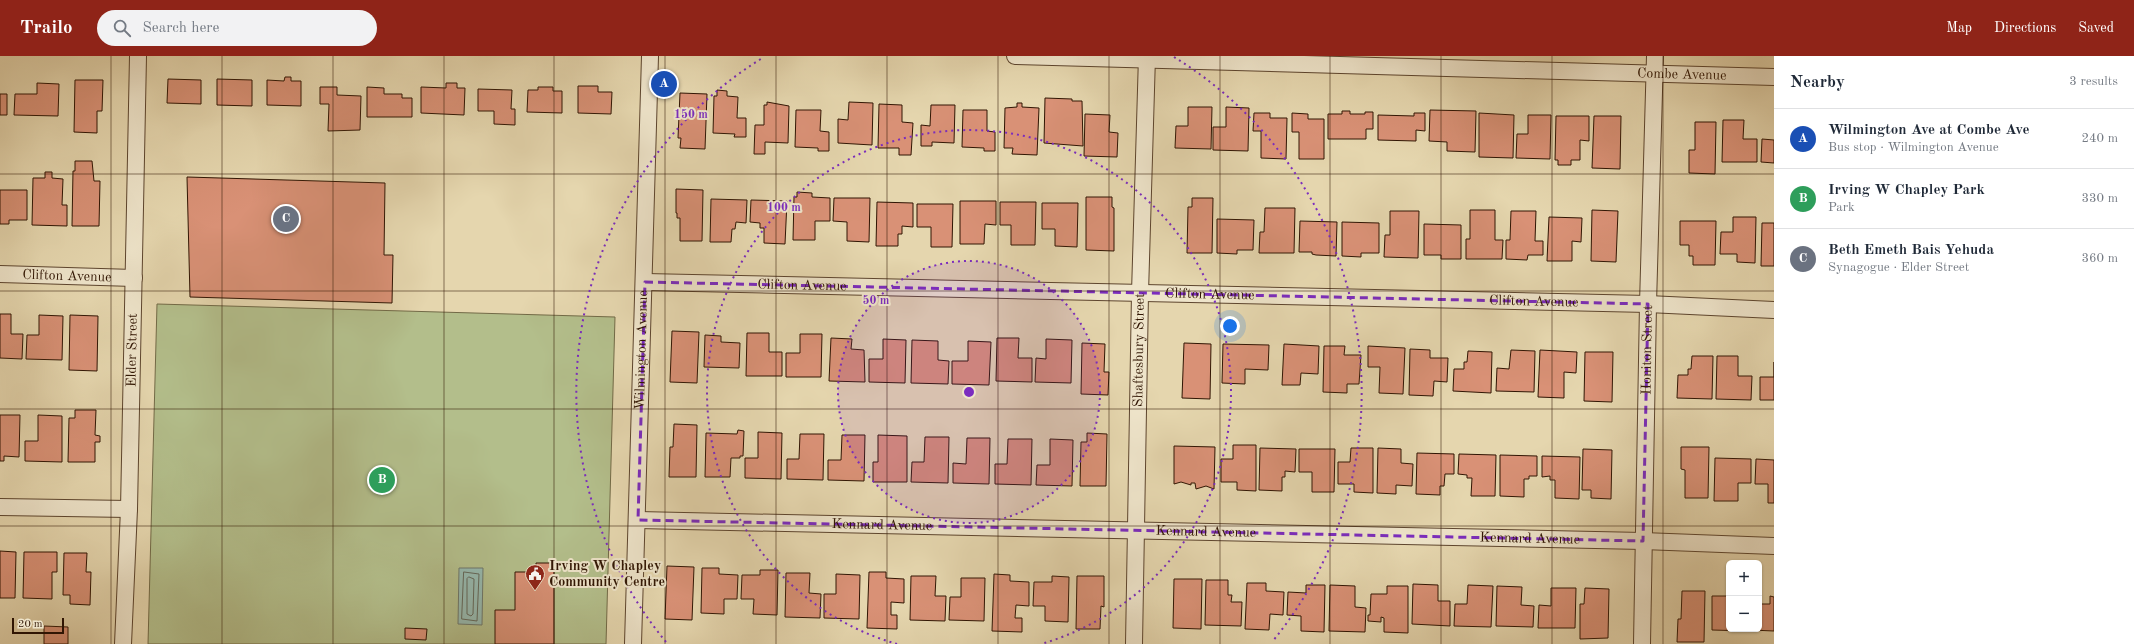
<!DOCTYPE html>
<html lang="en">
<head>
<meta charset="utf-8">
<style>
	:root { --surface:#fff; --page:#f2f2f3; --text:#1f2937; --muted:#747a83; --line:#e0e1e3; --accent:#8f2418 }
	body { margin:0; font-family:"Old Standard TT",serif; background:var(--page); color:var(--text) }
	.controls { position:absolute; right:12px; bottom:12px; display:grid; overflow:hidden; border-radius:6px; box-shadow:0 1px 3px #0004 }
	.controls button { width:36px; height:36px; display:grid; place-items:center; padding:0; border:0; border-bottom:1px solid var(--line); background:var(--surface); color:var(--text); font:20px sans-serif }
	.scale { position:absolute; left:12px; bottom:10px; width:52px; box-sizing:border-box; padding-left:4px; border:2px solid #301503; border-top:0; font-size:11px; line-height:14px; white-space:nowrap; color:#301503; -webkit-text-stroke:3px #eee4ca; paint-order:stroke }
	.you { position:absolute; left:1230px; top:270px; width:14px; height:14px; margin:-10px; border:3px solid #fff; border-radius:50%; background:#1a73e8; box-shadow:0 0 0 6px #1a73e833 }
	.badge { display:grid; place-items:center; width:26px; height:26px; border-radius:50%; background:var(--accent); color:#fff; font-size:13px; font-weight:700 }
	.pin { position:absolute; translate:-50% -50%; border:2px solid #fff; box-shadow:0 1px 4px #0006 }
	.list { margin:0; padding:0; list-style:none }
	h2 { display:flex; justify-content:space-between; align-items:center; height:52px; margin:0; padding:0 16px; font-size:17px }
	h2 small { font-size:13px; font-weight:400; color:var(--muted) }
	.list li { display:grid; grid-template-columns:26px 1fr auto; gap:12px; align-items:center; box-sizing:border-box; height:60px; padding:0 16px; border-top:1px solid var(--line) }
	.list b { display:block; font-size:15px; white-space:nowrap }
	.list p { margin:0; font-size:13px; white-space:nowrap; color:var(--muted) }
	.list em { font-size:13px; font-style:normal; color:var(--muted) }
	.icon { flex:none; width:22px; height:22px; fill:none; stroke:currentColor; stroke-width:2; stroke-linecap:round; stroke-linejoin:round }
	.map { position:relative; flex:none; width:1774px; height:588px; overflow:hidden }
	header { display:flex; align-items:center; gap:24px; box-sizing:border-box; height:56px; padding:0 20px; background:var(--accent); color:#fff }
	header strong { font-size:19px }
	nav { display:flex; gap:22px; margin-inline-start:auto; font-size:14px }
	.search { width:280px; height:36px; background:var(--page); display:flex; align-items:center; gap:10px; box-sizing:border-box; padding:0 14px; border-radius:22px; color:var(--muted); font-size:15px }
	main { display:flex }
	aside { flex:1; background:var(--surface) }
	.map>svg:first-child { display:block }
	.green { fill:#b3be8b; stroke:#726a47 }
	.water { fill:#96b9af; stroke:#6d776a }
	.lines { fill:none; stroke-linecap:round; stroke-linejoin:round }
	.shore { stroke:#636759; stroke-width:1 }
	.building { fill:#d99176; stroke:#301503 }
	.minor-casing { stroke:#5d452e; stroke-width:18 }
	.minor { stroke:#eee4ca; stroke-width:16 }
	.marked { fill:none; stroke:#7b2cbf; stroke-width:3; stroke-dasharray:8 5; stroke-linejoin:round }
	.grid { fill:none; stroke:#301503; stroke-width:1; stroke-opacity:0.55 }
	.ring { fill:none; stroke:#7b2cbf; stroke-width:2; stroke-dasharray:2 4 }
	.labels { text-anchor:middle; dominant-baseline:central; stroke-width:4; stroke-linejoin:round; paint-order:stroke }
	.street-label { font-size:14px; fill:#301503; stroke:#eee4ca }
	.poi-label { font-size:14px; font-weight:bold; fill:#301503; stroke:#eee4ca; text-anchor:start }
	.centre { fill:#7b2cbf; stroke:#eee4ca; stroke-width:2 }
	.ring-label { font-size:12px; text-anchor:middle; font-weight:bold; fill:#7b2cbf; stroke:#eee4ca; stroke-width:4; stroke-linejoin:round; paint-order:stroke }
</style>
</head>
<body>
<header>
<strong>Trailo</strong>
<div class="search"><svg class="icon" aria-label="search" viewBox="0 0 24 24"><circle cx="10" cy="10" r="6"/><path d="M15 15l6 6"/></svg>Search here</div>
<nav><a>Map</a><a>Directions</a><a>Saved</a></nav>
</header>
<main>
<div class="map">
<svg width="1774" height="588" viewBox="0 0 1774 588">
	<rect width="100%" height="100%" fill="#e5d6ae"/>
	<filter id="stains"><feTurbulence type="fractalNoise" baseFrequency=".005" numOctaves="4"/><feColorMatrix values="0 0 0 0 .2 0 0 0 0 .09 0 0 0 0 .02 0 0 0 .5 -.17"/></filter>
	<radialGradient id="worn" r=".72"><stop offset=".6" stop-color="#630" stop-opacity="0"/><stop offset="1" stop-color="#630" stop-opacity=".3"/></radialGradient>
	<path class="green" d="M157,248l458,13 -9,327h-458z"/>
	<path class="water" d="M459,512h24l-1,57 -24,-1z"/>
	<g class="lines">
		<path class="shore" d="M464,516l15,2 -2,47 -15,-2z
			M469,521l5,2 -1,35 -2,2 -4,-2v-35z"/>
	</g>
	<path class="building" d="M285,21h6v4h10v25l-34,-1v-25l17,1z
		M168,23l33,1v24l-34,-1z
		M217,23l35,1v26l-35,-1z
		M75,24h28l-1,31h-5v22l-23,-1z
		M37,27l22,1 -1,32 -44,-1 1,-21h22z
		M446,27h11v5h8l-1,27 -43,-2v-26l25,1z
		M578,30h20v6h14l-1,22 -33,-1z
		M320,31h17v8l24,1 -1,34 -32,1 1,-27h-9z
		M367,31l17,1v6h18v4h10v19h-45z
		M538,31h15v4h9v22l-35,-1 1,-22h10z
		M478,33l34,1 -1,19h4v16l-21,-1v-13h-16z
		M717,34l10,1v5l11,1 -1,21h9v19h-12l1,-3 -22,-1 1,-37h3z
		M680,37l27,1 -2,55 -25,-1 1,-10h-3z
		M0,38h7v21h-7z
		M1045,42l27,1v2h10l1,45 -39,-3z
		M767,46l22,4 -1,37 -23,-1v12h-11l1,-29h9v-20h3z
		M849,46l24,1 -1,42 -34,-2v-24l10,1z
		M1017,47h5v4l17,1 -2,47 -25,-1 1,-6h-9l1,-40 12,-1z
		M879,48l23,1v17l11,1 -2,32h-12v-7h-21z
		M931,49h24l-1,38 -22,-1v4h-11v-21l9,1z
		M1188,51h24l-1,42 -36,-1 1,-22h12z
		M1226,51l23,1 -1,43 -35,-1v-23h13z
		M796,54h25l-1,21 9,1v19h-11v-3l-23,-1z
		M963,54h24v21l8,1v19h-11v-3l-22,-1z
		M1430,54l46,1 -1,41 -28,-1v-9l-18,-1z
		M1342,55h8v3h15v-2h8v17h-7v10h-38v-25h14z
		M1254,57h16v5h17l-1,41 -25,-1v-27h-8z
		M1292,57l16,1v5h16v40h-25v-27h-7z
		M1414,57h11v18l-9,-1v11l-38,-1v-25l36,1z
		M1479,57l35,2 -1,43 -34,-1z
		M1085,58l25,1 -1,17 9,1 -1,24 -33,-1z
		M1528,59h23l-1,44 -34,-1 1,-24h11z
		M1556,60h33v25l-9,-1v20h-9v5h-13v-5h-3z
		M1594,60h27l-1,53 -28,-1z
		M1723,64h21l-1,19h14v23h-35z
		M1695,66h21l-1,52 -26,-1v-23h6z
		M1762,83l12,1v23l-13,-1z
		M75,105h17l2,20h6l-1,45h-27l1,-55h2z
		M45,116h7v6l11,1 -1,26h5v21l-35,-1 1,-47h12z
		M187,121l198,6 -1,72h9l-1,48 -202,-6z
		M676,133l27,1 -1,51h-22v-23h-3v-5h-1z
		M0,134h27v30h-18v4h-9z
		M797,136l15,1v4l18,1v23h-15v19h-22l1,-43h3z
		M1086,141h26v10l2,1v43l-28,-1z
		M834,142h36l-1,44 -22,-1v-19l-14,-1z
		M1192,142h21l-1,55h-25l1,-46h4z
		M711,143l36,1 -1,23 -10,-1 -1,7h-3l-1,13h-21z
		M751,144l36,1 -2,43 -21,-1v-15h-4v-5l-10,-1z
		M960,145h36v24l-11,-1 -1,20h-24z
		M877,146l36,1v24l-11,-1v8h-4v12h-22z
		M1000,146h36l-1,43h-24v-20h-11z
		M1042,147h36l-1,44 -22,-1v-17h-13z
		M917,148h36l-1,43h-21v-20h-14z
		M1265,152h30l-1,45h-35l1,-21h4z
		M1470,154h25v30h8l-1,19h-36v-20h4z
		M1592,154l26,1 -2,51 -25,-1z
		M1390,155h29l-1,47 -34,-1 1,-22h5z
		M1511,155h25l-1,30h8v14h-15l-1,5 -21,-1v-19h4z
		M1549,161l33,1 -1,24 -9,-1v20h-25z
		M1733,161h23l-1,46 -18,-1v-8h-17l1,-22h12z
		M1217,163l37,1 -1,30h-16v4l-20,-1z
		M1300,165l37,1 -1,34 -20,-1 -4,-1v-2h-13z
		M1680,165h36l-1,44h-22v-9h-4v-11h-9z
		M1342,166l37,1v30h-18v4l-19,-1z
		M1762,167h12v43h-13z
		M1424,168l37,1v34h-20v-4h-17z
		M0,258h11v20h12l-1,25 -22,-1z
		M39,259l24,1 -1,44 -36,-1 1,-24h12z
		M70,259l28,1 -1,55 -28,-1z
		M672,275l27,1 -2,51 -27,-1z
		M747,277h22v19h13v24h-36z
		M800,278h22l-1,43h-35v-24h14z
		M705,279l16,1v6l19,1 -1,25 -35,-1z
		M831,282l21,1 -1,10 13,1 1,32 -36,-1z
		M997,282h22l-1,20h14v24l-36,-1z
		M883,283l23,1 -1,43 -36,-1v-23h14z
		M1046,283l26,1 -1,43 -36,-1 1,-24 10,1z
		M912,284l26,1v19l11,1 -1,23 -37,-1z
		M968,285l23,1 -2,43 -37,-1v-23h16z
		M1082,287l23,1 -1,28h5l-1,23 -27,-1z
		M1184,287l27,1 -1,55 -28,-1z
		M1223,288l46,1 -1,25 -23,-1v15l-23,-1z
		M1284,288l35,2 -1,28 -17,-1 -1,12h-18z
		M1324,290h21l-1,9h17l-2,29h-12v9l-24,-1z
		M1368,290l37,2 -2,46 -24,-1 1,-26h-12z
		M1410,293l20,1v8h18l-1,24 -13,-1 -1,15 -24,-1z
		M1511,294l24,1 -1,41 -38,-1 1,-23 12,1z
		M1540,294l37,2 -1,21 -12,-1v26l-26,-1z
		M1468,295l24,1 -1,41 -38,-2 1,-22h10v-7h3z
		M1585,296h28l-1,50 -28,-1z
		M1692,300h21l-1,43 -35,-1 1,-23h10v-6h3z
		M1717,300h21v20h14l-1,24 -35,-1z
		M1774,306v38h-14v-23h14z
		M75,354h21l-1,25 5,1v6h-5v20h-27l1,-44h6z
		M0,359h20l-1,42 -15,-1v5h-4z
		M38,359l24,1v46l-37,-1v-20h13z
		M674,368l23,1 -1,52h-27l1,-30h3z
		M738,374l6,1 -1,25h-3v2h-9l-1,19h-25l1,-44 31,1z
		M758,376l24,1 -1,46 -36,-1v-20h13z
		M1087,377l20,1 -1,52h-26l1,-44h6z
		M800,378h24l-1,46 -36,-1v-20h12z
		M842,379h23l-1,46 -36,-1v-20h13z
		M878,379l29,1v46h-34v-20h5z
		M925,381h24l-1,46 -37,-1 1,-20h12z
		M967,382h23l-1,46 -36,-1v-20l13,1z
		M1008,383h24l-1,46 -36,-1v-20h12z
		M1050,383l23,1 -1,46 -36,-1 1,-20h13z
		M1233,389h23v46l-19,-1v-8h-16v-23h12z
		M1174,390l41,1 -1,42 -8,-3 -10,3 -1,-6h-4v2l-10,-3 -7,2z
		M1681,391h28l-1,51h-23v-28l-4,-1z
		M1260,392l36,1 -1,23 -10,-1v6h-3v14l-23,-1z
		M1351,392h22v45l-19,-1v-8h-16v-22h12z
		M1378,392l23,1v14l12,1 -1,22 -16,-1v9l-19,-1z
		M1299,393h36l-1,43h-22v-20h-13z
		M1583,393l29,1 -1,49 -20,-1v-8h-9z
		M1417,397l37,1v20h-9l-1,12h-4v9l-24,-1z
		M1459,398l37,1 -1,41h-24l1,-18h-5v-3l-9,-1z
		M1500,399l37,1v20h-8v3h-5v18l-24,-1z
		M1542,400l38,1 -1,42 -24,-1v-18h-5v-4l-8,1z
		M1715,402l36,1v24h-13v18h-24z
		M1756,403l18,1v43h-6v-19h-13z
		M0,495l16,1 -1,46h-15z
		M24,496h33v20h-5v27l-29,-1z
		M64,497h23l-1,19h5l-1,33 -20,-1v-9h-7z
		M536,507h18v81h-59v-34h20v-38h21z
		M667,510l27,1 -2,53 -27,-1z
		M702,512h17v6l19,1 -1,24h-13v15l-23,-1z
		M760,514h18l-1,45 -24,-1 1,-15h-13l1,-24h18z
		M869,516h17v6l18,1v24l-13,-1v13h6v14l-30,-1z
		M786,517h24l-1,20 12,1 -1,24 -35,-1z
		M836,518l24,1 -1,44 -35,-1v-24h12z
		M994,518l16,1v6l19,1v24l-13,-1 -1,13h7v14l-30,-1z
		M911,520h25l-1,20h11l-1,25 -35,-1z
		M1052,520l17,1 -1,45 -23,-1v-15h-12l1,-24h18z
		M1077,520h27v31l-3,-1 -1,23h-24z
		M961,522h24l-1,43 -35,-1 1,-23h11z
		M1174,523h28l-1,50 -28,-1z
		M1206,524h22v15h4l-1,7h11l-1,24 -36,-1z
		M1247,527h19v8l18,1 -1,23 -13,-1 -1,16 -24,-1z
		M1413,528l25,1v16h12v25l-38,-2z
		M1306,529h19l-1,47 -23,-1v-15l-14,-1 1,-23 18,1z
		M1330,529l25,1v21l11,1 -1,24 -36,-1z
		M1468,529l25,1 -2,41 -37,-1 1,-22h12z
		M1387,530h21v47l-24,-1v-14l-3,-1v5l-13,-1v-6h2l1,-21h16z
		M1497,530l25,1 -1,18 13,1 -1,21 -37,-1z
		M1551,532h25l-1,40h-37l1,-23 12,1z
		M1585,532l24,1 -1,49 -28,1v-35h4z
		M1682,535h23l-1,51h-27l1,-23h3z
		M1712,540h17v33h19v2l-36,-1z
		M1770,540l4,1v34l-23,-1 8,-1v-25h11z
		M44,570l24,1v17h-24z
		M405,572l22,1 -1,11 -21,-1z"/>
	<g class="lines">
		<defs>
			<g id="minor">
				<path id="s1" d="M1015,0l759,21"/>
				<path id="s2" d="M0,218l134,4"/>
				<path id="s3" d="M645,226l1003,22 126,6"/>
				<path d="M0,451l129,2"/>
				<path id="s4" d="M638,464l1005,21 131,5"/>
				<path id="s5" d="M123,588l6,-135 9,-453"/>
				<path id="s6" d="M633,588l17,-588"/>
				<path id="s7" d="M1134,588l6,-351 7,-237"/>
				<path id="s8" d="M1642,588l6,-340 7,-248"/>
			</g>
		</defs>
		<use href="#minor" class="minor-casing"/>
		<use href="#minor" class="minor"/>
	</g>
	<path class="marked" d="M645,226l1003,22 -5,237 -1005,-21z"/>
	<path class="grid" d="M111,0v588M222,0v588M333,0v588M444,0v588M554,0v588M665,0v588M776,0v588M887,0v588M998,0v588M1109,0v588M1220,0v588M1330,0v588M1441,0v588M1552,0v588M1663,0v588M0,118h1774M0,235h1774M0,353h1774M0,470h1774"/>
	<circle cx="969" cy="336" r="131" fill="#7b2cbf" fill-opacity=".12"/>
	<g class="ring">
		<circle cx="969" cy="336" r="131"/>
		<path d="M897 588A262 262 0 1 1 1041 588"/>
		<path d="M666 586A393 393 0 0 1 764 1M1174 1A393 393 0 0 1 1272 586"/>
	</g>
	<defs>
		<symbol id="civic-pin" viewBox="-11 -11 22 30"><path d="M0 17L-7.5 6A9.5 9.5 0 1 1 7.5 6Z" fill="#8f2418" stroke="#eee4ca"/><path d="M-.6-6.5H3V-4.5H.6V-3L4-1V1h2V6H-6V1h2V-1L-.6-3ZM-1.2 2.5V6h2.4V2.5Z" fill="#fff"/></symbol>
	</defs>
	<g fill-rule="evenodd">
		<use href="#civic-pin" x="524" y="507" width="22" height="30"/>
	</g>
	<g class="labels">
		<g class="street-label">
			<text stroke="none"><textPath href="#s1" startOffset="667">Combe Avenue</textPath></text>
			<text stroke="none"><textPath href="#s2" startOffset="67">Clifton Avenue</textPath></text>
			<text stroke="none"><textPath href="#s3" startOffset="157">Clifton Avenue</textPath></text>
			<text stroke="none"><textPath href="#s3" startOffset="565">Clifton Avenue</textPath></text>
			<text stroke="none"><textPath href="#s3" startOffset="889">Clifton Avenue</textPath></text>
			<text stroke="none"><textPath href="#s5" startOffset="294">Elder Street</textPath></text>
			<text stroke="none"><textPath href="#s6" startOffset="294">Wilmington Avenue</textPath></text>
			<text stroke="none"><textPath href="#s7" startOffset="294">Shaftesbury Street</textPath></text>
			<text stroke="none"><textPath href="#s8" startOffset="294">Honiton Street</textPath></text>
			<text stroke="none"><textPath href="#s4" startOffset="244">Kennard Avenue</textPath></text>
			<text stroke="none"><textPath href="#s4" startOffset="568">Kennard Avenue</textPath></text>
			<text stroke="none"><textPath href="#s4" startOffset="892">Kennard Avenue</textPath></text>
		</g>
		<g class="poi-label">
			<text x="549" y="510">Irving W Chapley<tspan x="549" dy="16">Community Centre</tspan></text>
		</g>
	</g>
	<circle cx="969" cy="336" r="6" class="centre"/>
	<g class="ring-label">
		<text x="691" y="62">150 m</text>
		<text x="784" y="155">100 m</text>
		<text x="876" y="248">50 m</text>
	</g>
	<rect width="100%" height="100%" filter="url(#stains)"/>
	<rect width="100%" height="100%" fill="url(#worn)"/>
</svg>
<div class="controls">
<button>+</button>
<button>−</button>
</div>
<div class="scale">20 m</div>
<div class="you"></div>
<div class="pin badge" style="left:664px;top:28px;background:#1a4fb4">A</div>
<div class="pin badge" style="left:382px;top:424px;background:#2e9e5b">B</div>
<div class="pin badge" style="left:286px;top:163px;background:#6b7280">C</div>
</div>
<aside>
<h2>Nearby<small>3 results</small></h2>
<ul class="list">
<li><span class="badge" style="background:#1a4fb4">A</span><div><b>Wilmington Ave at Combe Ave</b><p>Bus stop · Wilmington Avenue</p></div><em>240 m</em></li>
<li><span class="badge" style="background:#2e9e5b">B</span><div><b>Irving W Chapley Park</b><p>Park</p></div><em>330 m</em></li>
<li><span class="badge" style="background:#6b7280">C</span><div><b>Beth Emeth Bais Yehuda</b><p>Synagogue · Elder Street</p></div><em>360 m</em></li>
</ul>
</aside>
</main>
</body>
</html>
